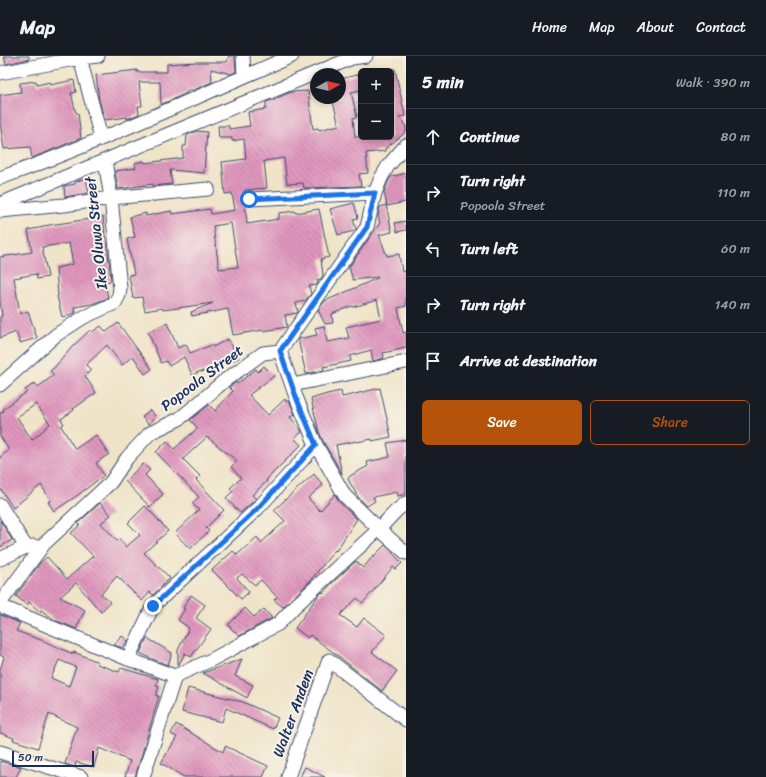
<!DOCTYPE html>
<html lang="en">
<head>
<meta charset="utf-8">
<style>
	:root { --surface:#171b24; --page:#20242c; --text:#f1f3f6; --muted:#9ea1a6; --line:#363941; --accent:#b45309 }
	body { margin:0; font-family:Sriracha,sans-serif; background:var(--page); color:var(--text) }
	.controls { position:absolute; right:12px; top:12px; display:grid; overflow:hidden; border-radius:6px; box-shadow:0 2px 6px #0003 }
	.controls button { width:36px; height:36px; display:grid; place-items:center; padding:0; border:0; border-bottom:1px solid var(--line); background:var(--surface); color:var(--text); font:20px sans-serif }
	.compass { position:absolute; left:310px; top:12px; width:36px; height:36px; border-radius:50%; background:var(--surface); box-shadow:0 2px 6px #0003; rotate:82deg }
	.scale { position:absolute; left:12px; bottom:10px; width:82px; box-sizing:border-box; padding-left:4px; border:2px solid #1b2f5e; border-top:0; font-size:11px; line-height:14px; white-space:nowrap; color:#1b2f5e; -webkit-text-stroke:3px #f7f3e8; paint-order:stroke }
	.stop { position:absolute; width:12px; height:12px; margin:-9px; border:3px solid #1a73e8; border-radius:50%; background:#fff }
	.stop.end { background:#1a73e8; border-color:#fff; box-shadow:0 1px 4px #0008 }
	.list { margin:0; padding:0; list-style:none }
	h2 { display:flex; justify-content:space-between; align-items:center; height:52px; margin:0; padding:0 16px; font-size:17px }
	h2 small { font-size:13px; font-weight:400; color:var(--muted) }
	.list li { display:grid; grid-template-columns:26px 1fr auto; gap:12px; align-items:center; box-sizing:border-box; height:56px; padding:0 16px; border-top:1px solid var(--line) }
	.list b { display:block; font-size:15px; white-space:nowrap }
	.list p { margin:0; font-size:13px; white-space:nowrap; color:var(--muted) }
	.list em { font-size:13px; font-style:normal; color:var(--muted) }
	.actions { display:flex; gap:8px; padding:12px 16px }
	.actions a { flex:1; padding:9px 0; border:1px solid var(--accent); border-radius:6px; text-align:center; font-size:14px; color:var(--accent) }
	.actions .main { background:var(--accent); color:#fff }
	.icon { flex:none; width:22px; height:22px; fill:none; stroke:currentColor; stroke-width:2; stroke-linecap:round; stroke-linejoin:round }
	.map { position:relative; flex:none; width:406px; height:721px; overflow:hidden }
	header { display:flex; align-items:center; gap:24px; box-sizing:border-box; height:56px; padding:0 20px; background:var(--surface); border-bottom:1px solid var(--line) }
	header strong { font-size:19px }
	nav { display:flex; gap:22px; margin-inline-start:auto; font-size:14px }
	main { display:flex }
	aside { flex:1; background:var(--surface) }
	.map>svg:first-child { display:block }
	.building { fill:url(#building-back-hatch); fill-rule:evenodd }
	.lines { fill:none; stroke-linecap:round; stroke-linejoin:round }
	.minor-casing { stroke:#3b4a6e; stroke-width:15 }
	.minor { stroke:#fff; stroke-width:13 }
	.route { stroke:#1a73e8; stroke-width:5 }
	.labels { text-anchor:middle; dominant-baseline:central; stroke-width:4; stroke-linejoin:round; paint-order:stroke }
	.street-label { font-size:15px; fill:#1b2f5e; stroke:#f7f3e8 }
</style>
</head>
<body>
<header>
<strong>Map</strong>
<nav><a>Home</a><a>Map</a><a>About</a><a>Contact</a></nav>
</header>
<main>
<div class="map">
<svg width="406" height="721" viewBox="0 0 406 721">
	<defs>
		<pattern id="building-back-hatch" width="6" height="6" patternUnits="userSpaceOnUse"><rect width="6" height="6" fill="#e096bd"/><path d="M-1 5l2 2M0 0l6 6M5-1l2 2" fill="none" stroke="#b57b9d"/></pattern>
	</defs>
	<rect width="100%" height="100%" fill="#f7f3e8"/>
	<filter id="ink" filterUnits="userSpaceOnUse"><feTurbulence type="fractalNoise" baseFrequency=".025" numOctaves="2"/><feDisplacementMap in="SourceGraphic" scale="8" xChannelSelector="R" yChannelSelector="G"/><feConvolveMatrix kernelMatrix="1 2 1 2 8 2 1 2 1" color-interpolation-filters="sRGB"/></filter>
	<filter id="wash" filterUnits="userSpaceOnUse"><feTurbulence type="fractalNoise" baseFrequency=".012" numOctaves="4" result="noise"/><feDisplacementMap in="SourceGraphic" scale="16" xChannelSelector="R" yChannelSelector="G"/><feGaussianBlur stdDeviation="0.9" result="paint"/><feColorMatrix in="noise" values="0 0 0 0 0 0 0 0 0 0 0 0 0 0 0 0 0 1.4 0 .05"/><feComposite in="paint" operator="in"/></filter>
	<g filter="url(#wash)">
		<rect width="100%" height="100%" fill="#f0e4c8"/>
		<g id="blocks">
			<path class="building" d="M4,0h25v3l-23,5z
				M229,0h6l1,16 -5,2 -20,-5 1,13 -18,8h-7v3l-25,11h-1l-1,-22h-21l3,24h-4l1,8 -12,5v-2l-22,3 -6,-20 -3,-25 41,-5v2h30v-8l29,-2h31z
				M391,13h4l10,47 -6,1 7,10v5l-21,17v2l-19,2 2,20 -9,1 2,12 -57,2 -1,-5 -16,1 -3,-26 -20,3 3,27 -22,2v1l-2,1v2l-2,6 1,3 3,2 2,19 32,-5v-6l16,-2 1,2 23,-4 10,48 -8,2 2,16 -2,4 -4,1 1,3 -2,2 -7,1 2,8 -6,7 -9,2 2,9 -1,1 -12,2 2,12 -24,4v-1l-30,5 -5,-26 -36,7 -1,-4 22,-9 -50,7 -1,-2 -17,3 -3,-14 -9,1 -4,-23 5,-1 -7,-35 8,-2 -5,-20 16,-4v3l25,-5 1,3 38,-5 1,5 24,-4 -3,-17 -7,1 -3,-32 24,-3 -2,-20 -12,2v-3h-13l-1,-12h11v3l21,-3 -2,-14 18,-3v-7l6,-2h3v-1l9,-4 7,-3 17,-1 5,38 5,-1 1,2 20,-5 -7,-27h8v-19l21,-5v16l-10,2 6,25 -4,1 2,19h36zM231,167l7,44 -19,2 -6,-43z
				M74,24l2,12 -5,1 5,20h2l3,25 -49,20 -2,-11 -26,2 -4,-26v-28l21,-3 -1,-9 16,-2 1,4 13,-3v3z
				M197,75l10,1 -3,41 -34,-3 2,14 -19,2v-2l-35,5 -3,-18 21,-3 -1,-5 9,-2 1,2 38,-5v-12h3l1,-11z
				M406,117v29l-19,4 -3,-14 4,-10 3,-5z
				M86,122l3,15 -24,4 -1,-11 11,-2v-2z
				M354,147l4,15 -5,1 3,10 -2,2 -16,4 -8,-26z
				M386,149l6,27 -13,3 8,21 12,-2 3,18 4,-1v35l-8,2 5,25 3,-1v16l-23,5 1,5 -11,3 -2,-11 -21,6 1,5 -28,6 1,3 -18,4 -8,-35 19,-4 -2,-7 9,-2 3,16 22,-4 -3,-11 35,-8 -4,-19 -24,7 -1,-1 -20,8 1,9 -8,1 -7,-14 7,-9 53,-23v-1l-25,3 -4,-13 31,-44 -2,-7 2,-9z
				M103,161l2,20h1l1,6 4,38 -6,1 3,16 -16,6 -18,3 1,6 -13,4 -5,-21h1l-2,-28 17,-4 -4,-21 -27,4 6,30 -11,2 -1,-5 -22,4 6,36 8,-3 9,27 -17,5 -4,-11 -16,6v-21l2,-1 -2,-16v-43l32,-5 -4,-22 16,-3 -1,-1z
				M406,165v9l-9,2 -2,-9z
				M118,267l34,46 -7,5 -12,-18 -11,9 -15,-20 -21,20 5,5 -6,6 11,17 -23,16 1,1 -13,9 3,5 -3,2 14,23 21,-14 13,19 -13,9 8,12 -26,20 -24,16 -6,-9 3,-1 -10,-16 -28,23 -13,-20v-31l9,-7 -9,-14v-23l4,-2 -1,-2 24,-17 -2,-2 10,-7 3,4 16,-12 -4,-4 4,-3 19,-22 17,-16 2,2 9,-6 5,6zM36,348l14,20 -18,16 -15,-23z
				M167,267l11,25 8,-4 4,9 22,-8 1,2 15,-8 11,19 -38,14v-1l-9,4 -8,-18 -15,9 -3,-5 -5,2 -13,-31z
				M264,310l10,10 -25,19 19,20 17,-16 1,3 3,-2 6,14 -5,3 10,12 2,3 -8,6 7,7 -35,35 1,1 -15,14 4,4 -16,14 -14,-15 7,-7 -3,-3 11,-10 -10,-11 6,-6 -30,-24 -24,22 17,17 -4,4 28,30 -18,18 3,3 -19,18 -15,-16 24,-23 -7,-7 7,-6 -43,-45 11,-11 7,8 24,-21 -8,-8 19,-15 6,6 18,-20 -4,-4 7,-5 1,2 19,-15 2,3z
				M380,332l11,49 -19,4v-2l-15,3v-1l-21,4 6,29 -19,-33 -4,-9 -8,-33 16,-5 14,-3 1,6z
				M150,354l6,7 -8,7 -6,-7z
				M406,384v54l-8,2 -1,-4 -24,5 2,4 -8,5 -9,-9 -10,-18 2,-3 18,-10 -1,-4 23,-5 -3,-14z
				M143,408l7,6 -5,5 18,19 -13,13 -25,-26z
				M314,418l9,11 -15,13 12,13 15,-17 4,8 18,17 -21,32 -1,-1 -25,31 -27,26 -9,-7 3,-3 -16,-17 -6,5 -13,-11 -5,4 12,14 -8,7 -29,-29 21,-19 4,4 20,-18 4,6 24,-22 -11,-11 22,-20z
				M100,447l11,12 -10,8 16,18 2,-2 7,8 14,-12 -12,-12 17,-17 8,8 15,17 -24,22 26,25 -17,17 -3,-3 -8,9 -25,-25 -16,18 9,8 -9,10 -25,-29 -16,14 25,13 -9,19 -21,-9 -14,-10 -1,2 -11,-10 -2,3 -11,-9 24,-33 7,-6 20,22 26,-23 -22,-23 9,-8 -2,-2z
				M0,464l12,20 -12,7z
				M385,489l17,18 -6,6 -3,-2 -30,36 -6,-5 -17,17 17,12 7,-9 22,17 -14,17 25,19 -15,20 -45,-36 -27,-20 -2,3 -13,-10 23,-32 4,-4 1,1 8,-9 25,-23 7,7 11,-13v1z
				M191,539l14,10 -9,13 15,11 -20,28 -6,-4 -7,13v-16l11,-22 -11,-8 7,-11 -2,-1z
				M245,552l9,9 10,-8 8,9 -33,18 -11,-11z
				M0,559l20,8 -4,8 28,10 29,13 1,-2 24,10 -1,2 22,8 2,-4 37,11 -2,6 3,1 -3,10h3l-24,81h-10l5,-16 -31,-13 -5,19 -18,-5 -1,5 -10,-3 12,-37 -28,-13 -11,34 -25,-8 1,-2 -14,-5v-63l4,-13 -4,-2zM59,604l17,7 -7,19 -18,-8z
				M122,580l6,5 -6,7 -8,-3z
				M147,582l25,15 -4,12 -18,-7 -10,-5z
				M242,603l-7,17 18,9 -6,13 -44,-25z
				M188,632l55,14 35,16 -5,11 -47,-21 -4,14 -40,-10z
				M176,668l47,28 2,-6 43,20 -5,11h-79l-23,-14 16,-26 -6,-3z
				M0,705l21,6 -5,10h-16z
				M305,711l20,10h-25z"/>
		</g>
	</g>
	<g filter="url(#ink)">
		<use href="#blocks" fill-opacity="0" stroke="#3b4a6e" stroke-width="1"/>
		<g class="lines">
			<defs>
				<path id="minor" d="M243,0l1,20
					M80,2l21,80
					M0,17l80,-15 18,-2
					M0,122c99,-35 195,-81 292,-122
					M249,143l126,-6
					M0,148l352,-146 14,-2
					M0,155l64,-6 47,-7 97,-9
					M280,295l16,46 20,48 29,51 34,33 27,24
					M0,329l56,-50 28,-18 31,-14 4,-8 1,-7 -9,-90 -6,-37
					M292,329l114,-23
					M0,449l26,42
					M0,503l26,-12 8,-1
					M0,547l44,-59 67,-62 16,-24 23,-25 29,-14 21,-17 24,-21 39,-28 17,-2 87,-124 8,-34 6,-15 7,-12 18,-21
					M0,550l128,53 47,17 36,-16 67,-36 15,-16 86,-79 17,-18 10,-8
					M128,603l25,-53 105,-98 58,-63
					M0,696l81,25
					M143,721l32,-101
					M288,721l41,-117 77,60"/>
			</defs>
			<use href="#minor" class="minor-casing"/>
			<use href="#minor" class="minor"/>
		</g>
	</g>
	<g class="lines" filter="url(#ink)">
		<path class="route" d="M153,550l105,-98 58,-63 -20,-48 -16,-46 87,-124 8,-34 -126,6"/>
	</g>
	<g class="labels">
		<g class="street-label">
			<text transform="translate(96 177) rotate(-96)">Ike Oluwa Street</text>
			<text transform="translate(202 322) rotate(-37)">Popoola Street</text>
			<text transform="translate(293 657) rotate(-70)">Walter Andem</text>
		</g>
	</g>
</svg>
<div class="controls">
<button>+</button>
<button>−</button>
</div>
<svg class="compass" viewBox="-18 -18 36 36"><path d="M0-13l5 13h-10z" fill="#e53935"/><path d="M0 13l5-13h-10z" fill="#9ea1a6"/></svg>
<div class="scale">50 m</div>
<div class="stop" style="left:249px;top:143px"></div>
<div class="stop end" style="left:153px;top:550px"></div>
</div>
<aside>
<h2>5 min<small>Walk · 390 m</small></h2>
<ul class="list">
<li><svg class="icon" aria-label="ahead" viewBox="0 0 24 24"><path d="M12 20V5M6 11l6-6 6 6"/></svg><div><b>Continue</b></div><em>80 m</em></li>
<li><svg class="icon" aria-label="right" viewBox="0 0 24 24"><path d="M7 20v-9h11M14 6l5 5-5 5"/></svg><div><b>Turn right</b><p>Popoola Street</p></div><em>110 m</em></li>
<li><svg class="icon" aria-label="left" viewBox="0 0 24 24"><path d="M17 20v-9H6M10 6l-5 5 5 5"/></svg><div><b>Turn left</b></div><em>60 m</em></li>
<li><svg class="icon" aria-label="right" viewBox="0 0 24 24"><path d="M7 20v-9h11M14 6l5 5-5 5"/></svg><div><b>Turn right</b></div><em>140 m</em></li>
<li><svg class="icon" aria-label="arrive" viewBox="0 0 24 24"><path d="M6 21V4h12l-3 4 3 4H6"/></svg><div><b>Arrive at destination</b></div></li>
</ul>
<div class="actions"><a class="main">Save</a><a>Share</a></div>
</aside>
</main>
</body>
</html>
